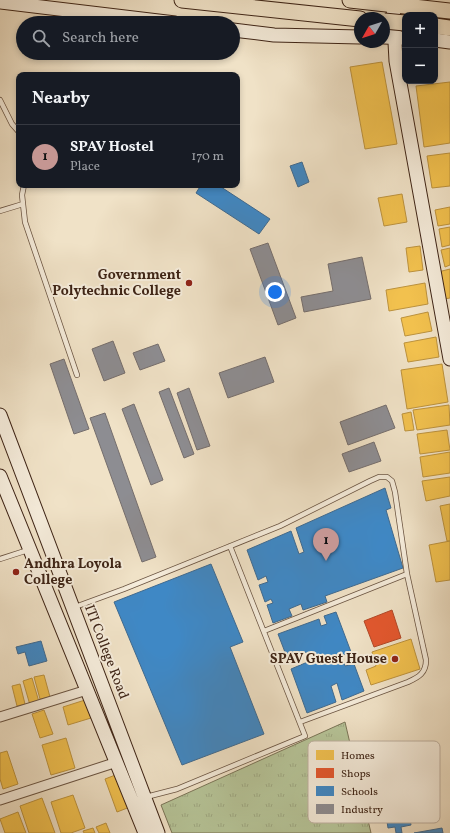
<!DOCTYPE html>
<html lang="en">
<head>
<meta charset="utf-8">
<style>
	:root { --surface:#171b24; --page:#242831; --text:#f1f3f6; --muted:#9ea1a6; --line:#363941; --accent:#c59692 }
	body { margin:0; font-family:Vollkorn,serif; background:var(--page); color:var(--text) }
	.controls { position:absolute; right:12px; top:12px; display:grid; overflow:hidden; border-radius:8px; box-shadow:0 2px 6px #0003 }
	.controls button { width:36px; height:36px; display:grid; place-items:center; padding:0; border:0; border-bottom:1px solid var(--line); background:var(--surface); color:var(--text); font:20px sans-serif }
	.compass { position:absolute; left:354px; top:12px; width:36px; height:36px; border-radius:50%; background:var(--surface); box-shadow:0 2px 6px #0003; rotate:231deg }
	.you { position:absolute; left:275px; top:292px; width:14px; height:14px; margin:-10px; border:3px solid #fff; border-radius:50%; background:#1a73e8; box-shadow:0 0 0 6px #1a73e833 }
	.badge { display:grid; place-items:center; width:26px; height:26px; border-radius:50%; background:var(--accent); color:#111; font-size:13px; font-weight:700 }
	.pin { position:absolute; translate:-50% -33px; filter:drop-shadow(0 1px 2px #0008) }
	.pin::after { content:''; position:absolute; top:21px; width:14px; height:12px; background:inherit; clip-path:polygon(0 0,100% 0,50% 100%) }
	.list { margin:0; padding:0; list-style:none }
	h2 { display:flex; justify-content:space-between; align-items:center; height:52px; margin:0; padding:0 16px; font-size:17px }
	h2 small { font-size:13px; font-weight:400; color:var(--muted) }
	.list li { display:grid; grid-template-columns:26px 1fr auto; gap:12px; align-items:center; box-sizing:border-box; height:64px; padding:0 16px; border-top:1px solid var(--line) }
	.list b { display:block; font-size:15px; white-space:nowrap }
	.list p { margin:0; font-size:13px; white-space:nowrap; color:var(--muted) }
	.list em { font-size:13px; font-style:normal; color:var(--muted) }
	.icon { flex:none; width:22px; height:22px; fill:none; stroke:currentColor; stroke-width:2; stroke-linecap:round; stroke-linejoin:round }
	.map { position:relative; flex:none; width:450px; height:833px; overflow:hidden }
	.search { position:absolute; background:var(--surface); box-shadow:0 2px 6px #0003; left:16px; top:16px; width:224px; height:44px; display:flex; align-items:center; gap:10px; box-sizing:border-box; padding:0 14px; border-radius:22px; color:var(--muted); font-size:15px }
	.panel { position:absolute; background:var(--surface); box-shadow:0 2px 6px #0003; left:16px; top:72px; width:224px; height:116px; border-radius:8px }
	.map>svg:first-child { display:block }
	.park { fill:url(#park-tufts); stroke:#7a7457 }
	.homes { fill:#f2c14e; stroke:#bc923d }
	.shops { fill:#e4572e; stroke:#b24827 }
	.schools { fill:#3f88c5; stroke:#3f6a90 }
	.industry { fill:#8d8d92; stroke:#756e6d }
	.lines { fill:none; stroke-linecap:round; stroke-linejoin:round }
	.lane-casing { stroke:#6a5442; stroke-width:6 }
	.street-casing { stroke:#6a5442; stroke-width:11 }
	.secondary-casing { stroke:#3e2416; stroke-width:15 }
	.primary-casing { stroke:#3e2416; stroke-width:17 }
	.lane { stroke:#f5ecdb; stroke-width:4.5 }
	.street { stroke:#f5ecdb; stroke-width:9 }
	.secondary { stroke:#f5ecdb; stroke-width:13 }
	.primary { stroke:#f0e2c7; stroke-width:15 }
	.primary-bridge-casing { stroke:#3e2416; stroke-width:17; stroke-linecap:butt }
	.primary-bridge { stroke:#f0e2c7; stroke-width:15 }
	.poi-dot { fill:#8f2418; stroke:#f5ecdb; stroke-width:1.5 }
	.labels { text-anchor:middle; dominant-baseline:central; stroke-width:4; stroke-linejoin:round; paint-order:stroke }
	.poi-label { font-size:14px; font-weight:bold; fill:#3e2416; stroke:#f5ecdb; text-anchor:end }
	.street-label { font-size:14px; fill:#3e2416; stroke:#f5ecdb }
	.key { fill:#f5ecdb; stroke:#beb0a0; stroke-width:1 }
	.key-label { font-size:11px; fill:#3e2416 }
</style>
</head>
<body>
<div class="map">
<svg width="450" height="833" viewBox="0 0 450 833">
	<defs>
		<pattern id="park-tufts" width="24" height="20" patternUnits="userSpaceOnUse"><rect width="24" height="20" fill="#b6c498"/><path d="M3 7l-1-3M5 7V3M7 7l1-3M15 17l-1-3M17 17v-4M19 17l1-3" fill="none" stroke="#9ea882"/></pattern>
	</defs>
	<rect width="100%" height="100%" fill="#f0e2c7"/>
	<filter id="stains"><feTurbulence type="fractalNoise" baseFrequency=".005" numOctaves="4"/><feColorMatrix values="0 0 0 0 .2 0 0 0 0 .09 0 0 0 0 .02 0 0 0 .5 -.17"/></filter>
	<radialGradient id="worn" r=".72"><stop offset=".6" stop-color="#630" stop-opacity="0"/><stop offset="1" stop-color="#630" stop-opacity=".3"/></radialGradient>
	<path class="park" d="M345,722l26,111h-199l-11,-28z"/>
	<path class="homes" d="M382,62l15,82 -32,5 -15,-82z
		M450,82v61l-26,4 -8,-61z
		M450,153v33l-18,2 -5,-32z
		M402,194l5,28 -23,4 -6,-28z
		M450,207v17l-12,2 -3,-16z
		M450,227v18l-8,2 -3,-18z
		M420,246l3,24 -14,2 -3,-24z
		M450,248v17l-5,2 -4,-17z
		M450,269v29l-6,1 -6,-27z
		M425,283l3,21 -39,7 -3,-21z
		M428,312l4,19 -27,5 -4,-18z
		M436,337l3,20 -31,5 -4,-19z
		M442,364l6,38 -41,7 -6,-39z
		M449,405l1,20 -33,5 -4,-20z
		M411,412l3,18 -9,1 -3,-17z
		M447,430l3,20 -30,4 -3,-20z
		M450,452v21l-27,4 -3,-20z
		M450,477v19l-24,5 -4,-20z
		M450,504v37h-3l-7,-35z
		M450,541v39l-14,2 -7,-37z
		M411,639l9,30 -49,16 -5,-15 10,-4 -4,-14z
		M44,675l6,22 -10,2 -6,-22z
		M32,678l7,24 -9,3 -7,-24z
		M20,684l5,20 -8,2 -5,-20z
		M85,700l6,18 -23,7 -5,-18z
		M44,710l9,24 -13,4 -8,-24z
		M66,738l9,30 -24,7 -9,-30z
		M7,751l11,33 -15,5 -3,-10v-26z
		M118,774l12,33 -13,5 -12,-33z
		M73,795l12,33 -14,5h-10l-10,-31z
		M42,798l13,35h-26l-9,-27z
		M18,812l8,21h-21l-5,-14z
		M106,823l4,10h-11l-3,-6z
		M93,828l2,5h-11l-1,-2z"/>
	<path class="shops" d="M392,610l9,28 -27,9 -10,-26z"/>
	<path class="schools" d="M302,162l7,20 -11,5 -8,-21z
		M201,185h17l52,34 -11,15 -63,-41z
		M385,488l6,20 -5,2 17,58 -78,28 2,6 -24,8 -2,-6 -12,5 3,7 -19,7 -6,-18 6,-2 -2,-4 -6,3 -6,-17 9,-3 -2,-6 -8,4 -11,-30 44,-19 8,23 5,-2 -8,-24z
		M211,564l32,78 -13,5 34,87 -82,31 -68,-163z
		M336,612l15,40 -10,4 4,10 9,-2 10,27 -22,9 -5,-17 -6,3 5,16 -29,11 -16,-44 19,-8 -4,-9 -18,8 -10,-26 41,-15 2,7 6,-2 -3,-8z
		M41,641l6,20 -18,5 -4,-14 -7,2 -2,-7z
		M408,806l3,19 -10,2 1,6h-6l-1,-6 -7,1 -3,-19z
		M442,828l1,5h-29z"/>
	<path class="industry" d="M268,243l28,75 -18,7 -28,-76z
		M362,257l9,42 -67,13 -3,-15 32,-6 -5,-27z
		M113,341l12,32 -21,8 -12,-32z
		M158,344l7,17 -25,9 -7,-17z
		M265,357l9,25 -46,16 -9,-25z
		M64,359l25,70 -15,5 -24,-70z
		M169,388l25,66 -10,4 -25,-66z
		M189,388l21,58 -13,4 -20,-57z
		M134,404l29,76 -12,5 -29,-76z
		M386,405l9,23 -47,17 -8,-23z
		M105,413l51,144 -14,5 -52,-144z
		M374,442l7,19 -32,11 -7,-18z"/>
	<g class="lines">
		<defs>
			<path id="lane" d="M0,100l12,24 7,8
				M24,185l-2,10 3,27 52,153
				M0,211l23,-7
				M0,559l28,-9
				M75,607l49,-18 156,-63 90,-45 9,-4h8l5,4 3,11 12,82 19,86c0,13 -7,17 -18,22l-108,40
				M264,631l143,-57
				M146,797l31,-8 128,-53 -75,-190"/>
			<path id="street" d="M0,717l87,-27
				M0,800l117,-38"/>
			<path id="secondary" d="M0,2l175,21
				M393,5l3,56 54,298
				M233,30l41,5 86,2
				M384,37l21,1
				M435,40l15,2
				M0,415l158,418
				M0,476l145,357"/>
			<path id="primary" d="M182,0l178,19
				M350,0l100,11
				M435,26l15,2"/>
		</defs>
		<use href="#lane" class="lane-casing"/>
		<use href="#street" class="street-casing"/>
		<use href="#secondary" class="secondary-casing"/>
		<use href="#primary" class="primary-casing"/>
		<use href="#lane" class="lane"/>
		<use href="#street" class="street"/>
		<use href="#secondary" class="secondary"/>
		<use href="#primary" class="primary"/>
		<defs>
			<path id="primary-bridge" d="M384,21l21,2"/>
		</defs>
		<use href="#primary-bridge" class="primary-bridge-casing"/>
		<use href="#primary-bridge" class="primary-bridge"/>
	</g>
	<g class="poi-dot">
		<circle cx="189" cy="283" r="4"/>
		<circle cx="16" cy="572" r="4"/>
		<circle cx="395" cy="659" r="4"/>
	</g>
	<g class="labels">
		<g class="poi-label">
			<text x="181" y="275">Government<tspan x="181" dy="16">Polytechnic College</tspan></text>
			<text x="24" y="564" text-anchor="start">Andhra Loyola<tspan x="24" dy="16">College</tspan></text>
			<text x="387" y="659">SPAV Guest House</text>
		</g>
		<g class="street-label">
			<text transform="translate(106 652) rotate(69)">ITI College Road</text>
		</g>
	</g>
	<rect x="308" y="741" width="132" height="82" rx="6" class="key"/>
	<rect x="316" y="750" width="18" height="10" fill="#f2c14e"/>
	<rect x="316" y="768" width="18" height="10" fill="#e4572e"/>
	<rect x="316" y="786" width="18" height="10" fill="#3f88c5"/>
	<rect x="316" y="804" width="18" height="10" fill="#8d8d92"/>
	<g class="key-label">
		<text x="341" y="759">Homes</text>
		<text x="341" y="777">Shops</text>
		<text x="341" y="795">Schools</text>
		<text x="341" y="813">Industry</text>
	</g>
	<rect width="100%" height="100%" filter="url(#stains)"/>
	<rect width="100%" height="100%" fill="url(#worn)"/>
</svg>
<div class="controls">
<button>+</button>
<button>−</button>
</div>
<svg class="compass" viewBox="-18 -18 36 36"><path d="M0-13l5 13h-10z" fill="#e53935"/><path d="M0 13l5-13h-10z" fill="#9ea1a6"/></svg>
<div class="you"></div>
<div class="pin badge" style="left:326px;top:561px">1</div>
<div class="search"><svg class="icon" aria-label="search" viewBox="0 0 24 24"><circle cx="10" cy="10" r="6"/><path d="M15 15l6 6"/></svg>Search here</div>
<section class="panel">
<h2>Nearby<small></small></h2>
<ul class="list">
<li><span class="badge">1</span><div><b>SPAV Hostel</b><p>Place</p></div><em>170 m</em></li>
</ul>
</section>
</div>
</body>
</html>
